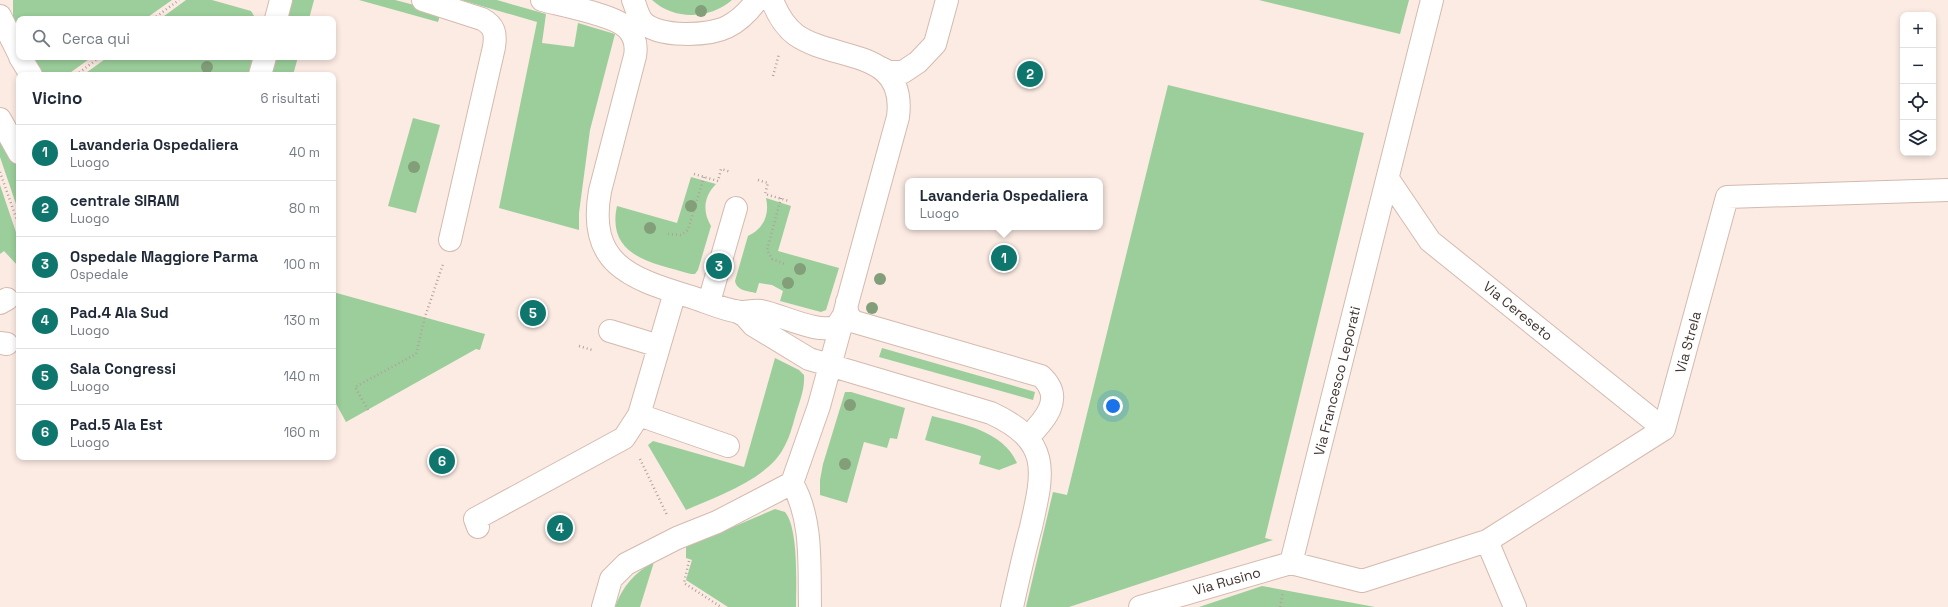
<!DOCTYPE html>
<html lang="it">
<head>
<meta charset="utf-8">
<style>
	:root { --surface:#fff; --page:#f2f2f3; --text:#1f2937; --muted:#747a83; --line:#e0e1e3; --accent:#0f766e }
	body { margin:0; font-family:"Space Grotesk",sans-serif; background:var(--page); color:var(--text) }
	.controls { position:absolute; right:12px; top:12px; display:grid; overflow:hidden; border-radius:8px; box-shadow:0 2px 6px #0003 }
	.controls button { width:36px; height:36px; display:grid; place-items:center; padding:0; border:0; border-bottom:1px solid var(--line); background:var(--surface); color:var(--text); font:20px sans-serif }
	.you { position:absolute; left:1113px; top:406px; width:14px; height:14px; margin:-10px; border:3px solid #fff; border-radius:50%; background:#1a73e8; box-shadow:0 0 0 6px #1a73e833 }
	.badge { display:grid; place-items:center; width:26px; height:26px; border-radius:50%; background:var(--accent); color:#fff; font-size:13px; font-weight:700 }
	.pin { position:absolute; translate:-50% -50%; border:2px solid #fff; box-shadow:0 1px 4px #0006 }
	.popup { position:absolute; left:905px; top:178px; width:198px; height:52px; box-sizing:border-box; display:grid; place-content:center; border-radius:8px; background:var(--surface); filter:drop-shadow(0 1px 3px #0005); font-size:13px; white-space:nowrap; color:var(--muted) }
	.popup b { font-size:15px; color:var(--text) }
	.popup::after { content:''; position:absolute; left:50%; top:100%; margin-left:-8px; border:8px solid transparent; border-top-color:var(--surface) }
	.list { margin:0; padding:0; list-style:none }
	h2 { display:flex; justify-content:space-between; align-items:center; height:52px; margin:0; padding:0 16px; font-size:17px }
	h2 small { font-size:13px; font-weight:400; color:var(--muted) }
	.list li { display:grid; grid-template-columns:26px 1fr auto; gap:12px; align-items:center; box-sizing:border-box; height:56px; padding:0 16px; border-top:1px solid var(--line) }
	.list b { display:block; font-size:15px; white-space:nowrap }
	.list p { margin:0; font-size:13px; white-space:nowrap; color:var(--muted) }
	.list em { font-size:13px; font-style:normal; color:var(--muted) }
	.icon { flex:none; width:22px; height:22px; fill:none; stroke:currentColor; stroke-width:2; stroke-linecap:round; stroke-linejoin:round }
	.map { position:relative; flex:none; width:1948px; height:607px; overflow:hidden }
	.search { position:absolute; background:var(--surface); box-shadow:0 2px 6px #0003; left:16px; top:16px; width:320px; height:44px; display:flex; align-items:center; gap:10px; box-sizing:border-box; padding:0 14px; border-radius:8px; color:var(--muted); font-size:15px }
	.panel { position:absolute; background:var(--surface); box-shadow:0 2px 6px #0003; left:16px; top:72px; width:320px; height:388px; border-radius:8px }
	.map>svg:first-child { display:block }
	.green { fill:#9bce9b }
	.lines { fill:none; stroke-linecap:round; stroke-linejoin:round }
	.minor-casing { stroke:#d4baaf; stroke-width:24 }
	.path { stroke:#b0a29b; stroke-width:2.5; stroke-dasharray:1 3; stroke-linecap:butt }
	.minor { stroke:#fff; stroke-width:22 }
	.tree { fill:#829f7a }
	.labels { text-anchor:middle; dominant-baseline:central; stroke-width:3; stroke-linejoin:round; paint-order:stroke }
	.street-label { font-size:14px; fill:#403631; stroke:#fff }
</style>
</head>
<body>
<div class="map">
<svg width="1948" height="607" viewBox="0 0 1948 607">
	<rect width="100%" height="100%" fill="#fbebe3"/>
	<path class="green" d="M13,0h159l-27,19h-126v18l-6,-20z
		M186,0h26l39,11 5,8h-96z
		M291,0h23l-5,19h-24z
		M359,0h36l46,12 -3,10z
		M461,0h36l49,14 -4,29 32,4 4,-24 37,11 -25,96 -11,83v17l-80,-22 38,-186z
		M652,0h80c-22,19 -57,21 -80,0z
		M1259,0h150l-9,34z
		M30,57h62l-25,18h-27z
		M108,57h145l-5,18h-165z
		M275,57h23l-5,18h-23z
		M1168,85l196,48 -99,405 8,2 -204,67h-43l27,-115 14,3z
		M413,118l27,7 -24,88 -28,-7z
		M0,133l19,34v46l-19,-56z
		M691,177l25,7c-12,12 -14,27 -5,42l-13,44 -3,4h-4c-38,-11 -85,-17 -74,-68l60,17z
		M0,185l19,56v26l-15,-16 -4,3z
		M766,198l25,8 -13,45 61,17 -13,42 -5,2 -41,-11 3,-10 -11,-6 -13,-2 -3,10c-8,-2 -19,-2 -21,-12l13,-45c15,-7 22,-21 18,-38z
		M333,292l152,42 -5,16 -4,-1 -130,73 -13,-24z
		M882,348l153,44 -2,8 -154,-43z
		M775,358l24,12 5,5c1,15 -5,28 -9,42 -3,11 -6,22 -12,32 -16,30 -67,48 -97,61l-38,-65 5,-4 91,26z
		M845,392h6l54,16 -8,31 -7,-1 -3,10 -23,-6 -17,61 -27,-8v-15l3,-16z
		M932,416c31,8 71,15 85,47l-18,7 -20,-6 2,-8 -56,-16z
		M775,509l10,3c14,17 11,73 11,95h-68l-42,-27 6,-20 -6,-2v-11z
		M654,562l-14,45h-25c7,-20 20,-35 39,-45z
		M1262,586l113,21h-176z"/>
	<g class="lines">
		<defs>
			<path id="minor" d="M423,0l59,19c13,7 14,15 12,28l-44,193
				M542,0c19,5 73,15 85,28 8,8 10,17 8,28l-35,135c-13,72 29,87 88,105 17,5 35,14 52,16 7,0 14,-2 21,-1 21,4 58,24 76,15l5,-8
				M633,0c3,7 5,17 10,22 15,16 66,14 84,5 12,-6 22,-16 30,-27
				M1432,0l-141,563 71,18 125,-40 177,-112 63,-232 221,-7
				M0,16l19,38
				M276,19l5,-19
				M20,57l11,18
				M881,68l8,4h14l15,-10 17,-18 12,-44
				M260,75l5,-18
				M0,119l19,34
				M1388,179l42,62 234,188
				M675,292l-36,123 89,31
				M709,302l27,-94
				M847,302c-1,8 0,15 8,20l186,54c24,22 4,44 -13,61
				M0,303l7,-4
				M736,311l9,5 8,9 56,34 182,54c60,28 53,57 40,114 -7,26 -13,53 -19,80
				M610,331l49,15
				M0,343l7,1
				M792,483c21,36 17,83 18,124
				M478,527l-3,-8 149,-81 15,-23
				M1487,541l28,66
				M603,607l8,-28 15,-15 51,-26 40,-16 75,-39 27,-77 79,-289c9,-69 -63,-55 -102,-82 -12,-9 -19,-22 -24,-35
				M1140,607l151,-44"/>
		</defs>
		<use href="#minor" class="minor-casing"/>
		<path class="path" d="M153,19l26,-19
			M76,75l24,-18
			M773,76l6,-22
			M0,172l19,54
			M694,174l24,7 3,-12 10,3
			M758,180l10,3 -3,11 24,7
			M781,198l-14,52 5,9 13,5
			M668,234l13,1 7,-5 16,-53
			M579,346l13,4
			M368,410l-13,-23 61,-33 9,-37 18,-53
			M640,459l27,56
			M689,561l-5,22 37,24
			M1280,607l3,-15"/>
		<use href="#minor" class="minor"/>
	</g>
	<g class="tree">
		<circle cx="701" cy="11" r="6"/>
		<circle cx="207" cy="67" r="6"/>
		<circle cx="414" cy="167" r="6"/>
		<circle cx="691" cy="206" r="6"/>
		<circle cx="650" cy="228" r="6"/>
		<circle cx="800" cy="269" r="6"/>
		<circle cx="880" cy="279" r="6"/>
		<circle cx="788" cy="283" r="6"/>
		<circle cx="872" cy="308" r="6"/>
		<circle cx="850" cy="405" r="6"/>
		<circle cx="845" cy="464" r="6"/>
	</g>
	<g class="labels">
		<g class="street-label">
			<text transform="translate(1518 311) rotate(39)">Via Cereseto</text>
			<text transform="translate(1688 342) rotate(-75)">Via Strela</text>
			<text transform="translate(1337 381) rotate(-76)">Via Francesco Leporati</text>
			<text transform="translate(1227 581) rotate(-16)">Via Rusino</text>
		</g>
	</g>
</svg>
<div class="controls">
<button>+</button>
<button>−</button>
<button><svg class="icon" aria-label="locate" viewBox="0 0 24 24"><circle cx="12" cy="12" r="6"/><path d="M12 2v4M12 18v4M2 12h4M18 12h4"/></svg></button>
<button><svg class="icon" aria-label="layers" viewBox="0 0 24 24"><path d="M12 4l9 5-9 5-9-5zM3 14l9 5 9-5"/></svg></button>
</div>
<div class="you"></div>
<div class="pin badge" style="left:1004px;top:258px">1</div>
<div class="popup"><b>Lavanderia Ospedaliera</b>Luogo</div>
<div class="pin badge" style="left:1030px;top:74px">2</div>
<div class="pin badge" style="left:719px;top:266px">3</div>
<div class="pin badge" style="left:560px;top:528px">4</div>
<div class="pin badge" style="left:533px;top:313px">5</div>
<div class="pin badge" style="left:442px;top:461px">6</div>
<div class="search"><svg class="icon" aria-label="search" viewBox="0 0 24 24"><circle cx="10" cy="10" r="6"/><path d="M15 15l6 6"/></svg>Cerca qui</div>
<section class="panel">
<h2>Vicino<small>6 risultati</small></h2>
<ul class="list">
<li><span class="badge">1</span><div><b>Lavanderia Ospedaliera</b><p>Luogo</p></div><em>40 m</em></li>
<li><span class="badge">2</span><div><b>centrale SIRAM</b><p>Luogo</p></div><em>80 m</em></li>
<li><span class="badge">3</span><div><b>Ospedale Maggiore Parma</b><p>Ospedale</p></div><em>100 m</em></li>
<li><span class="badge">4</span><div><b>Pad.4 Ala Sud</b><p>Luogo</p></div><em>130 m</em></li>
<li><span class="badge">5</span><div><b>Sala Congressi</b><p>Luogo</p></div><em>140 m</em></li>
<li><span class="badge">6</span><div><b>Pad.5 Ala Est</b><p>Luogo</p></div><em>160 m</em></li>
</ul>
</section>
</div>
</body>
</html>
